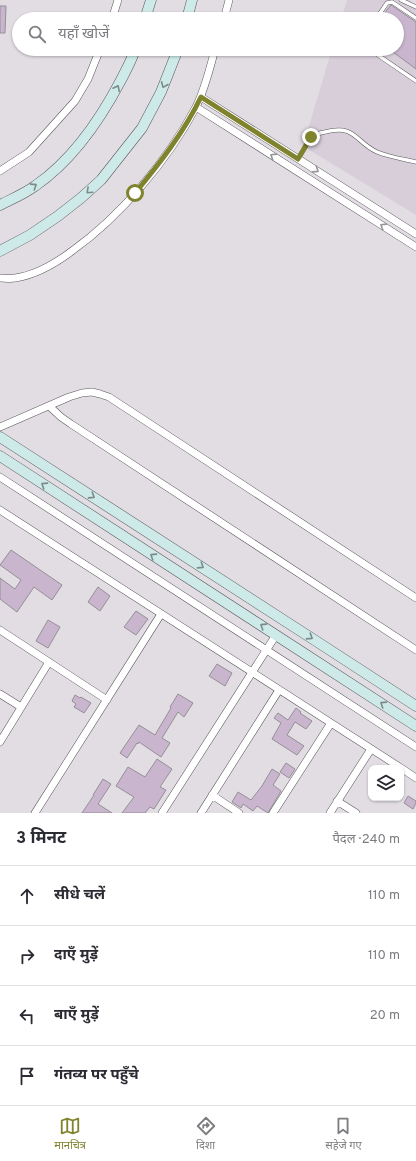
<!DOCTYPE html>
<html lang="hi">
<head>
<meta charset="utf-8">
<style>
	:root { --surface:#fff; --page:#f7f7f7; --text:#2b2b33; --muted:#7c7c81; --line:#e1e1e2; --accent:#80832d }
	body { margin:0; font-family:Overpass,"Noto Sans Devanagari",sans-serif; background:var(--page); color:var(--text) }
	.controls { position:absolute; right:12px; bottom:12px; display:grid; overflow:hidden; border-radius:8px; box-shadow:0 1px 3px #0004 }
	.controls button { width:36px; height:36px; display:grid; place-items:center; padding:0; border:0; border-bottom:1px solid var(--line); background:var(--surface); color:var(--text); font:20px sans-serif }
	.stop { position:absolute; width:12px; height:12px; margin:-9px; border:3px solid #80832d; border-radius:50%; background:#fff }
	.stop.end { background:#80832d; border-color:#fff; box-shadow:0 1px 4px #0008 }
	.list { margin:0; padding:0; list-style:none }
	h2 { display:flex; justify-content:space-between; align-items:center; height:52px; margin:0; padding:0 16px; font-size:17px }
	h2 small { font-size:13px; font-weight:400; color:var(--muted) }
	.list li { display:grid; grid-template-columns:26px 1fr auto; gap:12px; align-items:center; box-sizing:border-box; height:60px; padding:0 16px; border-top:1px solid var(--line) }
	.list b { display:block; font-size:15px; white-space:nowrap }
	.list em { font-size:13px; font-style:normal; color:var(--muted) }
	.icon { flex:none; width:22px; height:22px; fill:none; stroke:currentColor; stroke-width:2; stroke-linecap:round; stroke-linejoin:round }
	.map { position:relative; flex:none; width:416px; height:813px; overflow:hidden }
	.search { position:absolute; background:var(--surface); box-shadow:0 1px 3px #0004; left:12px; right:12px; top:12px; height:44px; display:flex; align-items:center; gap:10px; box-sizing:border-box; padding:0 14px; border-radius:22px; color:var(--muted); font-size:15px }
	.sheet { height:292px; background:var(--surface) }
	nav { display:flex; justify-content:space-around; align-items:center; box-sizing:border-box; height:56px; border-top:1px solid var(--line); background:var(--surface); font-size:11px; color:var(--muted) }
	nav a { display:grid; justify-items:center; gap:2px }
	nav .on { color:var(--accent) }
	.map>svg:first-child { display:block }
	.built { fill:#d7ceda }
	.building { fill:#c9b5ce; stroke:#949095 }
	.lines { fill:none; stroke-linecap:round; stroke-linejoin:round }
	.lane-casing { stroke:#5a565b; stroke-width:4.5 }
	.street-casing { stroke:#5a565b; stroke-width:8 }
	.secondary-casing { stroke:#5a565b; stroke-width:11 }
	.lane { stroke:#fff; stroke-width:3.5 }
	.street { stroke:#fff; stroke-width:7 }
	.secondary { stroke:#cdeae8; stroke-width:10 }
	.oneway { stroke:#7c8b8a }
	.oneway2 { stroke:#979697 }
	.route { stroke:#80832d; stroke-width:5 }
</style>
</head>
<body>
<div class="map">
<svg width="416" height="813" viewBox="0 0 416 813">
	<rect width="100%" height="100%" fill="#e1dde3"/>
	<path class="built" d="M347,0h62l7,5v210l-113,-69 29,-97h65v-30h-56z"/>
	<path class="building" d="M391,5l25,17v47l-27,-20h8v-30h-17l10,-13z
		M0,6h6l-1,27h-5z
		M11,550l51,35 -10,15 -18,-13 -17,25 -17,-13v-21l15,11 6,-9 -21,-15z
		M98,587l12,9 -10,15 -12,-9z
		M136,611l12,8 -12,16 -12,-8z
		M48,620l12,7 -12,21 -12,-7z
		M217,664l15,9 -7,13 -16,-10z
		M178,694l15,9 -9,14 -6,-5 -16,26 8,5 -9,14 -22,-15 -1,2 -1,-1 -10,15 -7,-5 19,-28 16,10 16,-27 -1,-1z
		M75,695l5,3 1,-1 10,6 -7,10 -10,-6 2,-3 -4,-3z
		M296,708l5,4 -1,1 12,8 -6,8 -11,-7 -8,13 17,11 -7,9 -25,-16 9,-16 -7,-5 4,-5 10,7z
		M157,759l15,10 -12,18 6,3 -12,19 -4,-2 -5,6h-23l12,-16 -18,-11 12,-19 17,10z
		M286,763l9,6 -6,9 -9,-6z
		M272,769l8,5 -7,11 8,6 -13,22 -11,-7 -4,5 -10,-7 -2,4 -9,-6 6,-10 13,8 11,-14z
		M103,779l8,5 -13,20 14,9h-30l12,-18h-1z
		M408,796l8,5v2l-3,6 -9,-6z"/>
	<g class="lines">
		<defs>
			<path id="lane" d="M401,0l15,7
				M376,19l11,-16 5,-1 24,16
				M369,49l47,32
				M298,159l13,-22c4,-3 9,-4 14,-5 31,-8 30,10 52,20 12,5 26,7 39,10"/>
			<path id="street" d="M112,19l6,-19
				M224,19l5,-19
				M201,97l215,137
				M196,107l220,140
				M0,171l29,-19 46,-51 13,-22 12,-30
				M0,278c5,0 10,1 15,0 21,-3 41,-15 57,-27 49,-35 96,-91 124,-144 9,-18 14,-39 19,-58
				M49,406l12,11 10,7 345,226
				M0,427l69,-30 13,-4 10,-1 8,2 9,3 307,201
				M0,477l416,270
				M0,510l401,258
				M0,630l107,70
				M0,694l21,13
				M0,742l49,-80
				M401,768l15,10
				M212,795l27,18
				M337,801l19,12
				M35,813l126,-199
				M162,813l114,-178
				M201,813l78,-123
				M273,813l58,-90
				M330,813l41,-64"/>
			<path id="secondary" d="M145,19l6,-19
				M187,19l5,-19
				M0,205c12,-6 24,-11 35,-19 38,-26 65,-66 86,-106 5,-10 11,-20 14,-31
				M0,251l30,-16 28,-19 23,-18 20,-18 41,-52 19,-36 17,-43
				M0,437l316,204 100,65
				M0,456l416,270"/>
		</defs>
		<use href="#lane" class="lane-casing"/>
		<use href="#street" class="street-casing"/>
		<use href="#secondary" class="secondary-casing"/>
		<use href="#lane" class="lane"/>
		<use href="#street" class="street"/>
		<use href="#secondary" class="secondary"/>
	</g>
	<defs><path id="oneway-chevron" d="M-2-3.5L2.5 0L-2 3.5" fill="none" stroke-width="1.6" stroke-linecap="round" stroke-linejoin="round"/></defs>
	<g class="oneway">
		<use href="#oneway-chevron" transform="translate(164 85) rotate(112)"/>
		<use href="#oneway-chevron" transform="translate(117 88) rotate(-63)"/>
		<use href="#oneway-chevron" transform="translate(34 186) rotate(-33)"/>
		<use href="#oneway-chevron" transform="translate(89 191) rotate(137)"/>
		<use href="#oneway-chevron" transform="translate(44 485) rotate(-147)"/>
		<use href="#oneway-chevron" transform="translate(92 496) rotate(33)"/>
		<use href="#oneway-chevron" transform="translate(153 556) rotate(-147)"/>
		<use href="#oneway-chevron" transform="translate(201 566) rotate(33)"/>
		<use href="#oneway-chevron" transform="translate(263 626) rotate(-147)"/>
		<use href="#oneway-chevron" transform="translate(310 637) rotate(33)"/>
		<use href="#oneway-chevron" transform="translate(383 704) rotate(-147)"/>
	</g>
	<g class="oneway2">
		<use href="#oneway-chevron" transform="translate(273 156) rotate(-148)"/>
		<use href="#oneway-chevron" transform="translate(316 170) rotate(33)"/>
		<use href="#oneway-chevron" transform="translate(383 226) rotate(-148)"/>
	</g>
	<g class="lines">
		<path class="route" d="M135,193c25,-30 49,-61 66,-96l97,62 13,-22"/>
	</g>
</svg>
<div class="controls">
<button><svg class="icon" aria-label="layers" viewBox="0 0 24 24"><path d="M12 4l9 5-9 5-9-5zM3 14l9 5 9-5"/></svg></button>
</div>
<div class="stop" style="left:135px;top:193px"></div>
<div class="stop end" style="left:311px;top:137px"></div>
<div class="search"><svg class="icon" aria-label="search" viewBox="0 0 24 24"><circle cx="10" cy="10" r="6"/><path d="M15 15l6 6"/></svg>यहाँ खोजें</div>
</div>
<section class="sheet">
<h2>3 मिनट<small>पैदल · 240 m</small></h2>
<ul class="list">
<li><svg class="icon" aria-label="ahead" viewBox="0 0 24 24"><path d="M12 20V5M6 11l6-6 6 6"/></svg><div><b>सीधे चलें</b></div><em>110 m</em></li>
<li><svg class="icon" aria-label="right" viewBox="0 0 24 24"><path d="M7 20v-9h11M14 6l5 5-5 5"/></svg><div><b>दाएँ मुड़ें</b></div><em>110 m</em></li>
<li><svg class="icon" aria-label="left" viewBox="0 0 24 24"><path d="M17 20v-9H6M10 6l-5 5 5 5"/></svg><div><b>बाएँ मुड़ें</b></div><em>20 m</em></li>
<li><svg class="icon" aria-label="arrive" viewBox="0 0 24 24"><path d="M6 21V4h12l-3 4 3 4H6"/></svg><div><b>गंतव्य पर पहुँचे</b></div></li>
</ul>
</section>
<nav>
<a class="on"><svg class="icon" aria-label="map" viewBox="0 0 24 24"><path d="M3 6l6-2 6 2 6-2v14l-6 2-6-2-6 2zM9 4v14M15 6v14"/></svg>मानचित्र</a>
<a><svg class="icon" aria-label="directions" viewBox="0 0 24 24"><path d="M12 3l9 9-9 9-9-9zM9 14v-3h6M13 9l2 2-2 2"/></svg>दिशा</a>
<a><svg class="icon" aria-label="saved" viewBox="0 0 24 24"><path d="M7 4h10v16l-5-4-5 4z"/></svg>सहेजे गए</a>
</nav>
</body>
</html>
